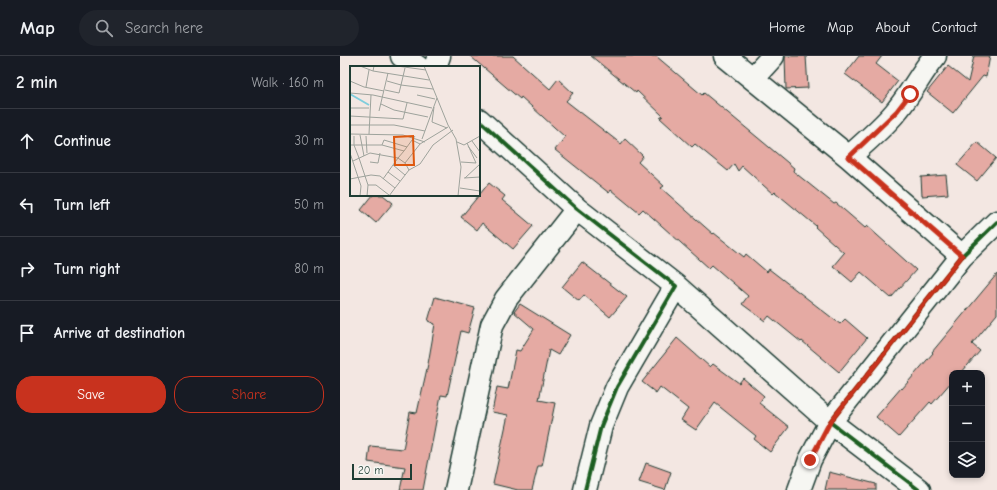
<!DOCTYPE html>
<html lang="en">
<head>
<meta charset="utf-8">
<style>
	:root { --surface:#171b24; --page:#20242c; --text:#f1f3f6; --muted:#9ea1a6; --line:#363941; --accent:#c8321e }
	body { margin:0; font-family:"Comic Neue",sans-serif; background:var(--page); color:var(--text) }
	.controls { position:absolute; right:12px; bottom:12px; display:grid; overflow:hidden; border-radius:8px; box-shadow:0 2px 6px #0003 }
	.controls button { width:36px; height:36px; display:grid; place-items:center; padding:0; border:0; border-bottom:1px solid var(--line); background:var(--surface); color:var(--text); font:20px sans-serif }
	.scale { position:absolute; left:12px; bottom:10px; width:60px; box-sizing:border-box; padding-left:4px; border:2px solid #1f3d34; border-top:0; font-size:11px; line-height:14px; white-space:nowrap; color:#1f3d34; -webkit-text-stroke:3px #f6f6f2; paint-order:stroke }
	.stop { position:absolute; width:12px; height:12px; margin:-9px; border:3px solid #c8321e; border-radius:50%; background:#fff }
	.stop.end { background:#c8321e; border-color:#fff; box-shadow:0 1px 4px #0008 }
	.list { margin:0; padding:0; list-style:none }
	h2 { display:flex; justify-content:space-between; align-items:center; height:52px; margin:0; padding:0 16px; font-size:17px }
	h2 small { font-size:13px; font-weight:400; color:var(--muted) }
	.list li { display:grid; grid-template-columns:26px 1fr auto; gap:12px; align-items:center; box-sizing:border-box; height:64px; padding:0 16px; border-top:1px solid var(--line) }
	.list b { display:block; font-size:15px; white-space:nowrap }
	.list em { font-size:13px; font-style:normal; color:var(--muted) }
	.actions { display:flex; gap:8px; padding:12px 16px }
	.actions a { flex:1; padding:9px 0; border:1px solid var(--accent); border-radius:16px; text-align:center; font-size:14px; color:var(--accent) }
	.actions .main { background:var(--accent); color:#fff }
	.icon { flex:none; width:22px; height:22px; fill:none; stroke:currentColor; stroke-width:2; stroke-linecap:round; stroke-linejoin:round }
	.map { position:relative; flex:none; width:657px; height:434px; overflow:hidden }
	header { display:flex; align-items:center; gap:24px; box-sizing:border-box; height:56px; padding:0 20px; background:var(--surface); border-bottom:1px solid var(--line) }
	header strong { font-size:19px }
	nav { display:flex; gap:22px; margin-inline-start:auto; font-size:14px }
	.search { width:280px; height:36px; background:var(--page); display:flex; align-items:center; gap:10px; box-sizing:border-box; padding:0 14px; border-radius:22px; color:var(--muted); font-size:15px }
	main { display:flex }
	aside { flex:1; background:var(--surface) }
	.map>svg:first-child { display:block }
	.building { fill:#e5aaa3; stroke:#1f3d34 }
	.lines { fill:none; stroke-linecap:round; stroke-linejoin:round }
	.street-casing { stroke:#1f3d34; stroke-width:25 }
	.street { stroke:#f6f6f2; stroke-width:22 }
	.cycleway-casing { stroke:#f6f6f2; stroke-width:6 }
	.cycleway { stroke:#1b5e20; stroke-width:4 }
	.route { stroke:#c8321e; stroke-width:5 }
	.inset-river { fill:none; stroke:#7fcddc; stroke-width:2 }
	.inset-road { fill:none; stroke:#9ea39c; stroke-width:1 }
	.view { fill:#de580e; fill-opacity:0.15; stroke:#de580e; stroke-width:2 }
	.inset-edge { fill:none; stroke:#1f3d34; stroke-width:2 }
</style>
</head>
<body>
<header>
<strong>Map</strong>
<div class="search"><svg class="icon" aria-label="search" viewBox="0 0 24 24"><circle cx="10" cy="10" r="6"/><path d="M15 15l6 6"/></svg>Search here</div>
<nav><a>Home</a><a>Map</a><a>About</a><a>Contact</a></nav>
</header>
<main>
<aside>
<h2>2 min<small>Walk · 160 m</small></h2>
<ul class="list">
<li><svg class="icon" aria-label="ahead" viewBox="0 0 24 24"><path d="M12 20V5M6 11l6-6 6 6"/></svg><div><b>Continue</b></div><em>30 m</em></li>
<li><svg class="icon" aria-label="left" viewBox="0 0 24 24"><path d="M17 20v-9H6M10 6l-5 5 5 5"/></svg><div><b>Turn left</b></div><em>50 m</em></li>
<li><svg class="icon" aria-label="right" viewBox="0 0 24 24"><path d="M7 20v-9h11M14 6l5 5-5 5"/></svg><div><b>Turn right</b></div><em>80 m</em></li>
<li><svg class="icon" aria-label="arrive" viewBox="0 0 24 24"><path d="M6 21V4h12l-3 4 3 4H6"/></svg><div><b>Arrive at destination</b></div></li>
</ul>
<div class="actions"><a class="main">Save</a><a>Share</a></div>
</aside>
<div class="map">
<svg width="657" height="434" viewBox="0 0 657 434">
	<rect width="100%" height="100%" fill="#f3e7e2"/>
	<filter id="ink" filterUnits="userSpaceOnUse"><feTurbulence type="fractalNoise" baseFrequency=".025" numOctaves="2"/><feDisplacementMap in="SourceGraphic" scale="8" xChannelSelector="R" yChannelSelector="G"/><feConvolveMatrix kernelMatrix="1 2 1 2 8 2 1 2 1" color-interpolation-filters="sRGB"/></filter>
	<g filter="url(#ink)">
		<path class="building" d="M130,0h43l37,33 8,-10 15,14 -7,8 55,43 4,-5 18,17 -5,6 26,24 -3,2 52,46 1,-1 30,24 2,-3 21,18 2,-3 71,55 5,-5 22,19 -28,34 -37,-31 -1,1 -32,-26 -4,5 -23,-17 6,-8 -36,-31 -3,3 -66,-59 -4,4 -28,-23 -2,3 -54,-43 10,-13 -44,-40 -1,2z
			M251,0h65l46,39 2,-2 65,54 25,21 -1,3 41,33 2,-1 29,25 2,-2 49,44 -25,28 -30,-26 -9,10 -19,-16 11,-13 -29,-26 1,-1 -41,-34 -2,2 -31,-28 -4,5 -4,-7 -6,7 -33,-27 -3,3 -32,-29 3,-2 -26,-25 -1,2z
			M445,0h21l2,32 -22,1z
			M519,0h23l-6,8 22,17 -16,21 -37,-28z
			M634,0h16l-4,21 -3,-1 -30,37 -26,-21 21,-26 20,16z
			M637,86l19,16 -19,23 -20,-16z
			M606,119l2,19 -26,2 -1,-19z
			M149,127l16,13 -3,4 31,26 -20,23 -31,-26 -5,7 -16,-13z
			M33,139h10l10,8 -17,20 -15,-13z
			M242,206l45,35 -17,20 -26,-22 -5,6 -17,-14z
			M657,218v40l-25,30 8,7 -19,22h-9v8l-20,23 -2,-2 -31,35 -23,-20 25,-29 1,1 31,-36 -1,-1z
			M95,241l40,11 -7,25 -7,-2 -14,65 -6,-1 -18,95h-23l5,-23 -37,-5 2,-16 33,3 7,-37 7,1 11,-49 7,-40 -7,-3z
			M180,248l50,31 -12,20 -9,-5 -10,50 16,3 -13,63h-4l-6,24h-14l-25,-6 15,-69 -16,-3 5,-25 11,2 8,-39 4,1 14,-22 -20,-17z
			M337,282l33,29 3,-3 26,19 4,-5 21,18 -5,7 30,24 -19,25 -16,-13 2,-3 -41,-33 -19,27 -15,-10 7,-11 -28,-22 -4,6 -14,-11z
			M306,407l25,9 -6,18 -26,-8z
			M489,416l47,12v6h-51z"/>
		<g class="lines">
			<defs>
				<path id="street" d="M62,0l16,11
					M385,0l124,101 113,99
					M95,11l4,-11
					M413,22l20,-22
					M139,64l98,89 99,77 -59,101 -16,39 -16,64
					M509,101c16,-15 36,-31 49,-48 14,-17 23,-36 37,-53
					M336,230l154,136 -20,38 -11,30
					M116,434l36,-165 14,-26 71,-90
					M579,434l-89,-68 132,-166 35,-34"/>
			</defs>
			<use href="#street" class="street-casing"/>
			<use href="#street" class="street"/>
			<defs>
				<path id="cycleway" d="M139,64l98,89 99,77 -59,101 -16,39 -16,64
					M579,434l-89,-68 132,-166 35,-34"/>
			</defs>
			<use href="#cycleway" class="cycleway-casing"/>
			<use href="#cycleway" class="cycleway"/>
		</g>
	</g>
	<g class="lines" filter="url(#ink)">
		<path class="route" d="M470,404l20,-38 132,-166 -113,-99 48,-46 13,-17"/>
	</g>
	<g transform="translate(10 10)">
		<rect width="130" height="130" fill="#f3e7e2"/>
		<path class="inset-river" d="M0,28l19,11"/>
		<path class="inset-road" d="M10,0l13,5 1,-5M47,0l29,4M74,0l24,59 8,14 5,28 -3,29M55,2l-4,17 32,4M23,5l56,9M0,15l14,6 20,4M16,21l3,-17M35,24l14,3 2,-8 -14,-4M0,27l23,2 59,13M67,29l18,4M31,38l13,6 34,7M84,41l-2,15 15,6M0,42h19M29,45l9,-38M0,50l53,3 4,-16M0,59h44l31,6M0,68l53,1 22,7M19,68l2,-39M10,69l4,21M4,70v9h28l22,6 11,-15M16,70l1,17M72,73l15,-41M122,75l8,11M107,76l7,3 16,-9M117,77l9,20M70,78l28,-17M0,79h4l5,13 9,27 -1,11M32,79l2,-5 23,7M118,80l9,12M0,87l11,33 -1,10M3,95l17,-8 28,5 6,-7M20,96l8,1 2,-10M111,96l15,1M55,97l15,-19 -8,-4M43,99l12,10M59,104l11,-6 13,-19 20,-15M38,106l12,9M114,112l16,-1M115,112l15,-14M0,113l21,-4 9,1 15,12 -6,8M33,113l15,-21 7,5 4,7 -14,18M18,119h8l13,10M110,122l20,3"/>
		<path class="view" d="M63,70l1,29h-19l-1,-28z"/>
		<rect width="130" height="130" class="inset-edge"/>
	</g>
</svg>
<div class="controls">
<button>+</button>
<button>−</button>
<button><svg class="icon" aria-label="layers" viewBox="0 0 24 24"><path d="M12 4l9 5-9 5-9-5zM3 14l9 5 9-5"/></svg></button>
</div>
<div class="scale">20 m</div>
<div class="stop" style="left:570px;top:38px"></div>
<div class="stop end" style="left:470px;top:404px"></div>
</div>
</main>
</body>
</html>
